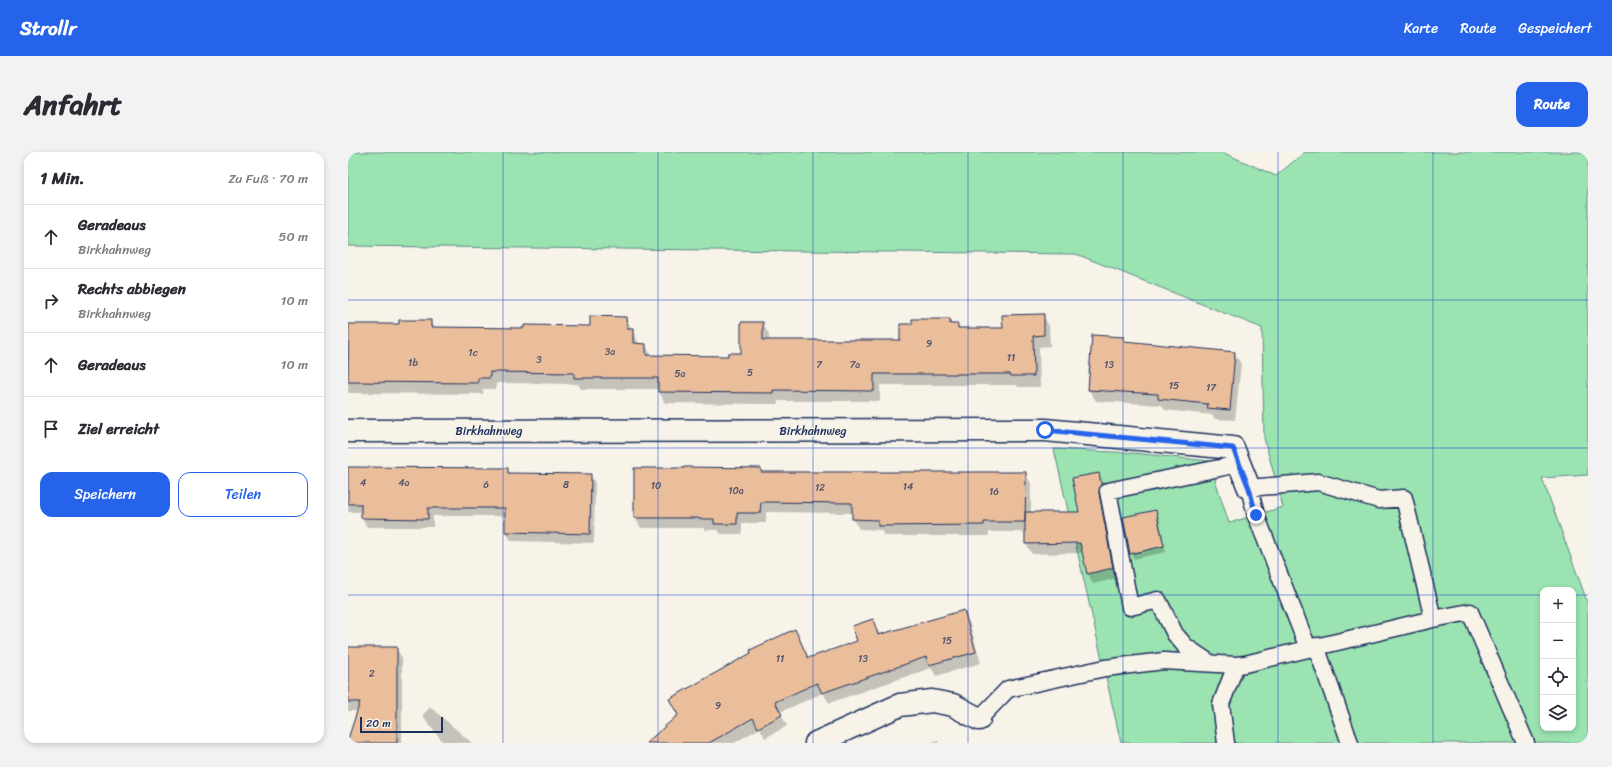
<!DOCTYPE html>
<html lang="de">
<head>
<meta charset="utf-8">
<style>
	:root { --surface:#fff; --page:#f2f2f3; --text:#2b2b33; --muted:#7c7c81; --line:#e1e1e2; --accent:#2563eb }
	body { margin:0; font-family:Sriracha,sans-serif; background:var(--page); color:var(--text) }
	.controls { position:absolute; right:12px; bottom:12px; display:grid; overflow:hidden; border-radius:8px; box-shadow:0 2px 6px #0003 }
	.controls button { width:36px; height:36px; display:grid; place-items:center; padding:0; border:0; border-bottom:1px solid var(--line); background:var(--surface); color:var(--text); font:20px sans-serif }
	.scale { position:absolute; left:12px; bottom:10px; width:83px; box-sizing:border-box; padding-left:4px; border:2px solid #1b2f5e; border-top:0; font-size:11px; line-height:14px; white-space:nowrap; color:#1b2f5e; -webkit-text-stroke:3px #f7f3e8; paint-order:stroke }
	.stop { position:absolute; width:12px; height:12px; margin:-9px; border:3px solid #2563eb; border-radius:50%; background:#fff }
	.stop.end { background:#2563eb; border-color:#fff; box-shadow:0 1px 4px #0008 }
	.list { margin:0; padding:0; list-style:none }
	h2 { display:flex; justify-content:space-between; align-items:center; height:52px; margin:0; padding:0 16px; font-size:17px }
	h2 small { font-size:13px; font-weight:400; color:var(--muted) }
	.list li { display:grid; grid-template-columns:26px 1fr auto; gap:12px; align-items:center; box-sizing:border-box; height:64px; padding:0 16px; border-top:1px solid var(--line) }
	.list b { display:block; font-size:15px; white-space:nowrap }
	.list p { margin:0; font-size:13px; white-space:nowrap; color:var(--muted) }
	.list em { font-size:13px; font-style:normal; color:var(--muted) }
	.actions { display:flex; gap:8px; padding:12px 16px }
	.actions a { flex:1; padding:9px 0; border:1px solid var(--accent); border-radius:12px; text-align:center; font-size:14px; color:var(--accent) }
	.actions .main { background:var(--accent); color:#fff }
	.icon { flex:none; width:22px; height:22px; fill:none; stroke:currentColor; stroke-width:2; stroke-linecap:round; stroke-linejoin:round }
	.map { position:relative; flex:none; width:1240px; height:591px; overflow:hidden; border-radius:12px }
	header { display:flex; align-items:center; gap:24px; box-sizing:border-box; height:56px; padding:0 20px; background:var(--accent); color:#fff }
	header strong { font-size:19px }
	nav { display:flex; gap:22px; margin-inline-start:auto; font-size:14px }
	.intro { display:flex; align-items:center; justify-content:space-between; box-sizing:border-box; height:96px; padding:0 24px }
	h1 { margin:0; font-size:28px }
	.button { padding:10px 18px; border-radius:12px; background:var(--accent); color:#fff; font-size:14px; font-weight:700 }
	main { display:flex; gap:24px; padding:0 24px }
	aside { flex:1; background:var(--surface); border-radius:12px; box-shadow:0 2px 6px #0003 }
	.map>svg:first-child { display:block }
	.green { fill:#9be3b1; stroke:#5b8988; fill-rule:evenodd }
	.shadow { fill:#0003 }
	.building { fill:#ebbe9b; stroke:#1b2f5e }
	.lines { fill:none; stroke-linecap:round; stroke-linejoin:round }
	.service-casing { stroke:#1b2f5e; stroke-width:19 }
	.minor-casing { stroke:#1b2f5e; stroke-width:25 }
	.service { stroke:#f7f3e8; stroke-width:16 }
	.minor { stroke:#f7f3e8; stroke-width:22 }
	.route { stroke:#2563eb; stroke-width:5 }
	.grid { fill:none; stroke:#1d4ed8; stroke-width:1; stroke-opacity:0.55 }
	.labels { text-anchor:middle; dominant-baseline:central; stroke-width:3; stroke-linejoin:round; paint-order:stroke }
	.number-label { font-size:10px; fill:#4f536d }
	.street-label { font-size:12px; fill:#1b2f5e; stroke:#f7f3e8 }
</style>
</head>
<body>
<header>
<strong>Strollr</strong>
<nav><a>Karte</a><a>Route</a><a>Gespeichert</a></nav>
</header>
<div class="intro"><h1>Anfahrt</h1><a class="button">Route</a></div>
<main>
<aside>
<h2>1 Min.<small>Zu Fuß · 70 m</small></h2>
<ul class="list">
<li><svg class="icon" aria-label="ahead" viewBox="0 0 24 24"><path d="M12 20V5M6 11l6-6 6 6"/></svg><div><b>Geradeaus</b><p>Birkhahnweg</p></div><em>50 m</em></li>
<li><svg class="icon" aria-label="right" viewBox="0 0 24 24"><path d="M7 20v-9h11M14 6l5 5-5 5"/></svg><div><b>Rechts abbiegen</b><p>Birkhahnweg</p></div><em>10 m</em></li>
<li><svg class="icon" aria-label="ahead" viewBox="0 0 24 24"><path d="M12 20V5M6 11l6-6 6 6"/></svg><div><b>Geradeaus</b></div><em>10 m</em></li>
<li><svg class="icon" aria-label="arrive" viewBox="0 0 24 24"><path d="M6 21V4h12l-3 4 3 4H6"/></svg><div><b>Ziel erreicht</b></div></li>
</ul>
<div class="actions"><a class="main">Speichern</a><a>Teilen</a></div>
</aside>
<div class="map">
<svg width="1240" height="591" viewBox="0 0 1240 591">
	<rect width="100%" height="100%" fill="#f7f3e8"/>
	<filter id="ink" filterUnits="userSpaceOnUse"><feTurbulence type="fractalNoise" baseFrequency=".025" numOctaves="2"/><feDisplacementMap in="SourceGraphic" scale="8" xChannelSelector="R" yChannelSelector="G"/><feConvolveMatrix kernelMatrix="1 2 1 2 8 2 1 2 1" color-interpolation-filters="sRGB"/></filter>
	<g filter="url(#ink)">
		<path class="green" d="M0,0h874l54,24 29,-24h283v323l-46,3 46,126v139h-467l-67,-294 79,4 76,8 20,62 54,-16 -19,-69 -2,-110 -186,-74 -728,-8zM1195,438h30v138h-30z"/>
		<path class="shadow" d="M695,163l6,11 1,20 -11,1 1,40h-22l-1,-2h-137v16h-102v3l-113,-1 -6,-11v-3h-78l-3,-5 -82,-1v6h-13v5l-135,-1v-59l82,-13 4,7 91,1 66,-2 35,-9 12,24v3h7l7,11 77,1 13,-3 20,-31 7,11v7h132l48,-21 3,5h6l2,4h44z
			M776,186l2,4 108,11 7,11 -6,56 -20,-1 -3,-4 -47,-5 -3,-5 -66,-4 -7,-11z
			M0,316l159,1 3,5 80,1 5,8 -1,60 -83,-2 -5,-9v-16h-73v11h-66l-5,-9v-6h-14z
			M393,316l1,1h18l3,4h262l6,10v30h49l19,-39 5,10 3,11 11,83 -25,6 -5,-10 -5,-21 -51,1 -6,-10v-12h-37v4h-105l-3,-6 -22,-1 -6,-10v-6l-87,-1v11h-24v11h-21l-3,-4h-13l-1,-2h-63l-6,-10v-49z
			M807,359l4,6 7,35 -32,7 -3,-6z
			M615,460l6,10 12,41 -45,13 -5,-8 -102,35 -6,-10 -43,19 7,14 -22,12 -5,-10 -26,15h-86l147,-112 14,27 49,-16 14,-22 8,15z
			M0,496h48l6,10v85h-54l10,-32h-10z
			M82,555l42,36h-28l-22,-27z
			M589,588l2,3h-8z"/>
		<path class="building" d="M696,162v21l-11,1 1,40h-23l-1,-2h-136v17l-101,-1v3l-115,-1v-14h-84v-5l-84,-1v6h-12v5l-130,-1 1,-58h50v-4h32v7l93,1v-3l66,1v-10l36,1 1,12h6v14l13,1v11l82,1v-3h13v-31h22v18h137v-16h12v-5h38v5h8v4h45l-1,-13z
			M744,183l32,2v4l111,11 -5,58 -23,-2 1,-4 -50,-5v-5l-70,-4z
			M0,315l160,1v5l83,1 -1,60 -85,-2v-24h-77v11l-67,-1v-14h-13z
			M336,315l77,1v4h265l-1,50h-41v3l-106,1v-6l-26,-1v-16l-91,-1 -1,11h-23v11h-23v-5h-16v-1h-64v-50h50z
			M751,321l2,11 -2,9 14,75 -26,6 -7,-31 -55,1v-32h54l-7,-34z
			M808,358l8,36 -34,8 -7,-37z
			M616,458l12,42 -47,13 -3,-8 -104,36 -5,-10 -42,19 7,13 -24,13 -5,-10 -44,25h-63l32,-28 -9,-16 82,-46 -1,-3 45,-21 13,29 49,-17 -5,-15 21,-7 5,16z
			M0,495h49v96h-49v-4l12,-37h-12z"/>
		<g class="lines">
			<defs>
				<path id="service" d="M968,494l34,97
					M960,496l-52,-133 -7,-27 69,-6 61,18 25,-2 29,121
					M862,511l-24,-16 -11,-13 -17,-34 -28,7 -22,-116 131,-27
					M631,567l29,-30 97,-21 59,-7 72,4 9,-1 188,-45 37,-7 56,131
					M878,591l-5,-39 15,-39"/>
				<path id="minor" d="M0,279l697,-1 188,18 16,40
					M468,591l84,-38 32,-4 21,4 26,14"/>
			</defs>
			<use href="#service" class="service-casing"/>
			<use href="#minor" class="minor-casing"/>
			<use href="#service" class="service"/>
			<use href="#minor" class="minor"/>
		</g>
	</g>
	<g class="lines" filter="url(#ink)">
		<path class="route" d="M697,278l188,18 16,40 7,27"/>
	</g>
	<path class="grid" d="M155,0v591M310,0v591M465,0v591M620,0v591M775,0v591M930,0v591M1085,0v591M0,148h1240M0,296h1240M0,443h1195M1225,443h15"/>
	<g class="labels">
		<g class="number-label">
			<text x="581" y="192">9</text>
			<text x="262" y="200">3a</text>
			<text x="125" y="201">1c</text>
			<text x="663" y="206">11</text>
			<text x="191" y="208">3</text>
			<text x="65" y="211">1b</text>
			<text x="471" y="213">7</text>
			<text x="507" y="213">7a</text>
			<text x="761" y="213">13</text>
			<text x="402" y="221">5</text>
			<text x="332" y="222">5a</text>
			<text x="826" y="234">15</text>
			<text x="863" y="236">17</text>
			<text x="15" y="331">4</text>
			<text x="56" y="331">4a</text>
			<text x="138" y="333">6</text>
			<text x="218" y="333">8</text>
			<text x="308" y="334">10</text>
			<text x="560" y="335">14</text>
			<text x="472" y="336">12</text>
			<text x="388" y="339">10a</text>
			<text x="646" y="340">16</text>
			<text x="599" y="489">15</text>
			<text x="432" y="507">11</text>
			<text x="515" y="507">13</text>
			<text x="24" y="522">2</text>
			<text x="370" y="554">9</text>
		</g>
		<g class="street-label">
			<text x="141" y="279">Birkhahnweg</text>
			<text x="465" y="279">Birkhahnweg</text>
		</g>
	</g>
</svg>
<div class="controls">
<button>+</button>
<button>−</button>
<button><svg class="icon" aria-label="locate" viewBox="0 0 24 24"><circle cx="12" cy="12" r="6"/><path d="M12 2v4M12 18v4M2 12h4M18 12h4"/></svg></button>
<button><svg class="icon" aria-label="layers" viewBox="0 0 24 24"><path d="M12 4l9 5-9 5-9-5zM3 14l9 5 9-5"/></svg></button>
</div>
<div class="scale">20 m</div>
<div class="stop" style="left:697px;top:278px"></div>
<div class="stop end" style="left:908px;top:363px"></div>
</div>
</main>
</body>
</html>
